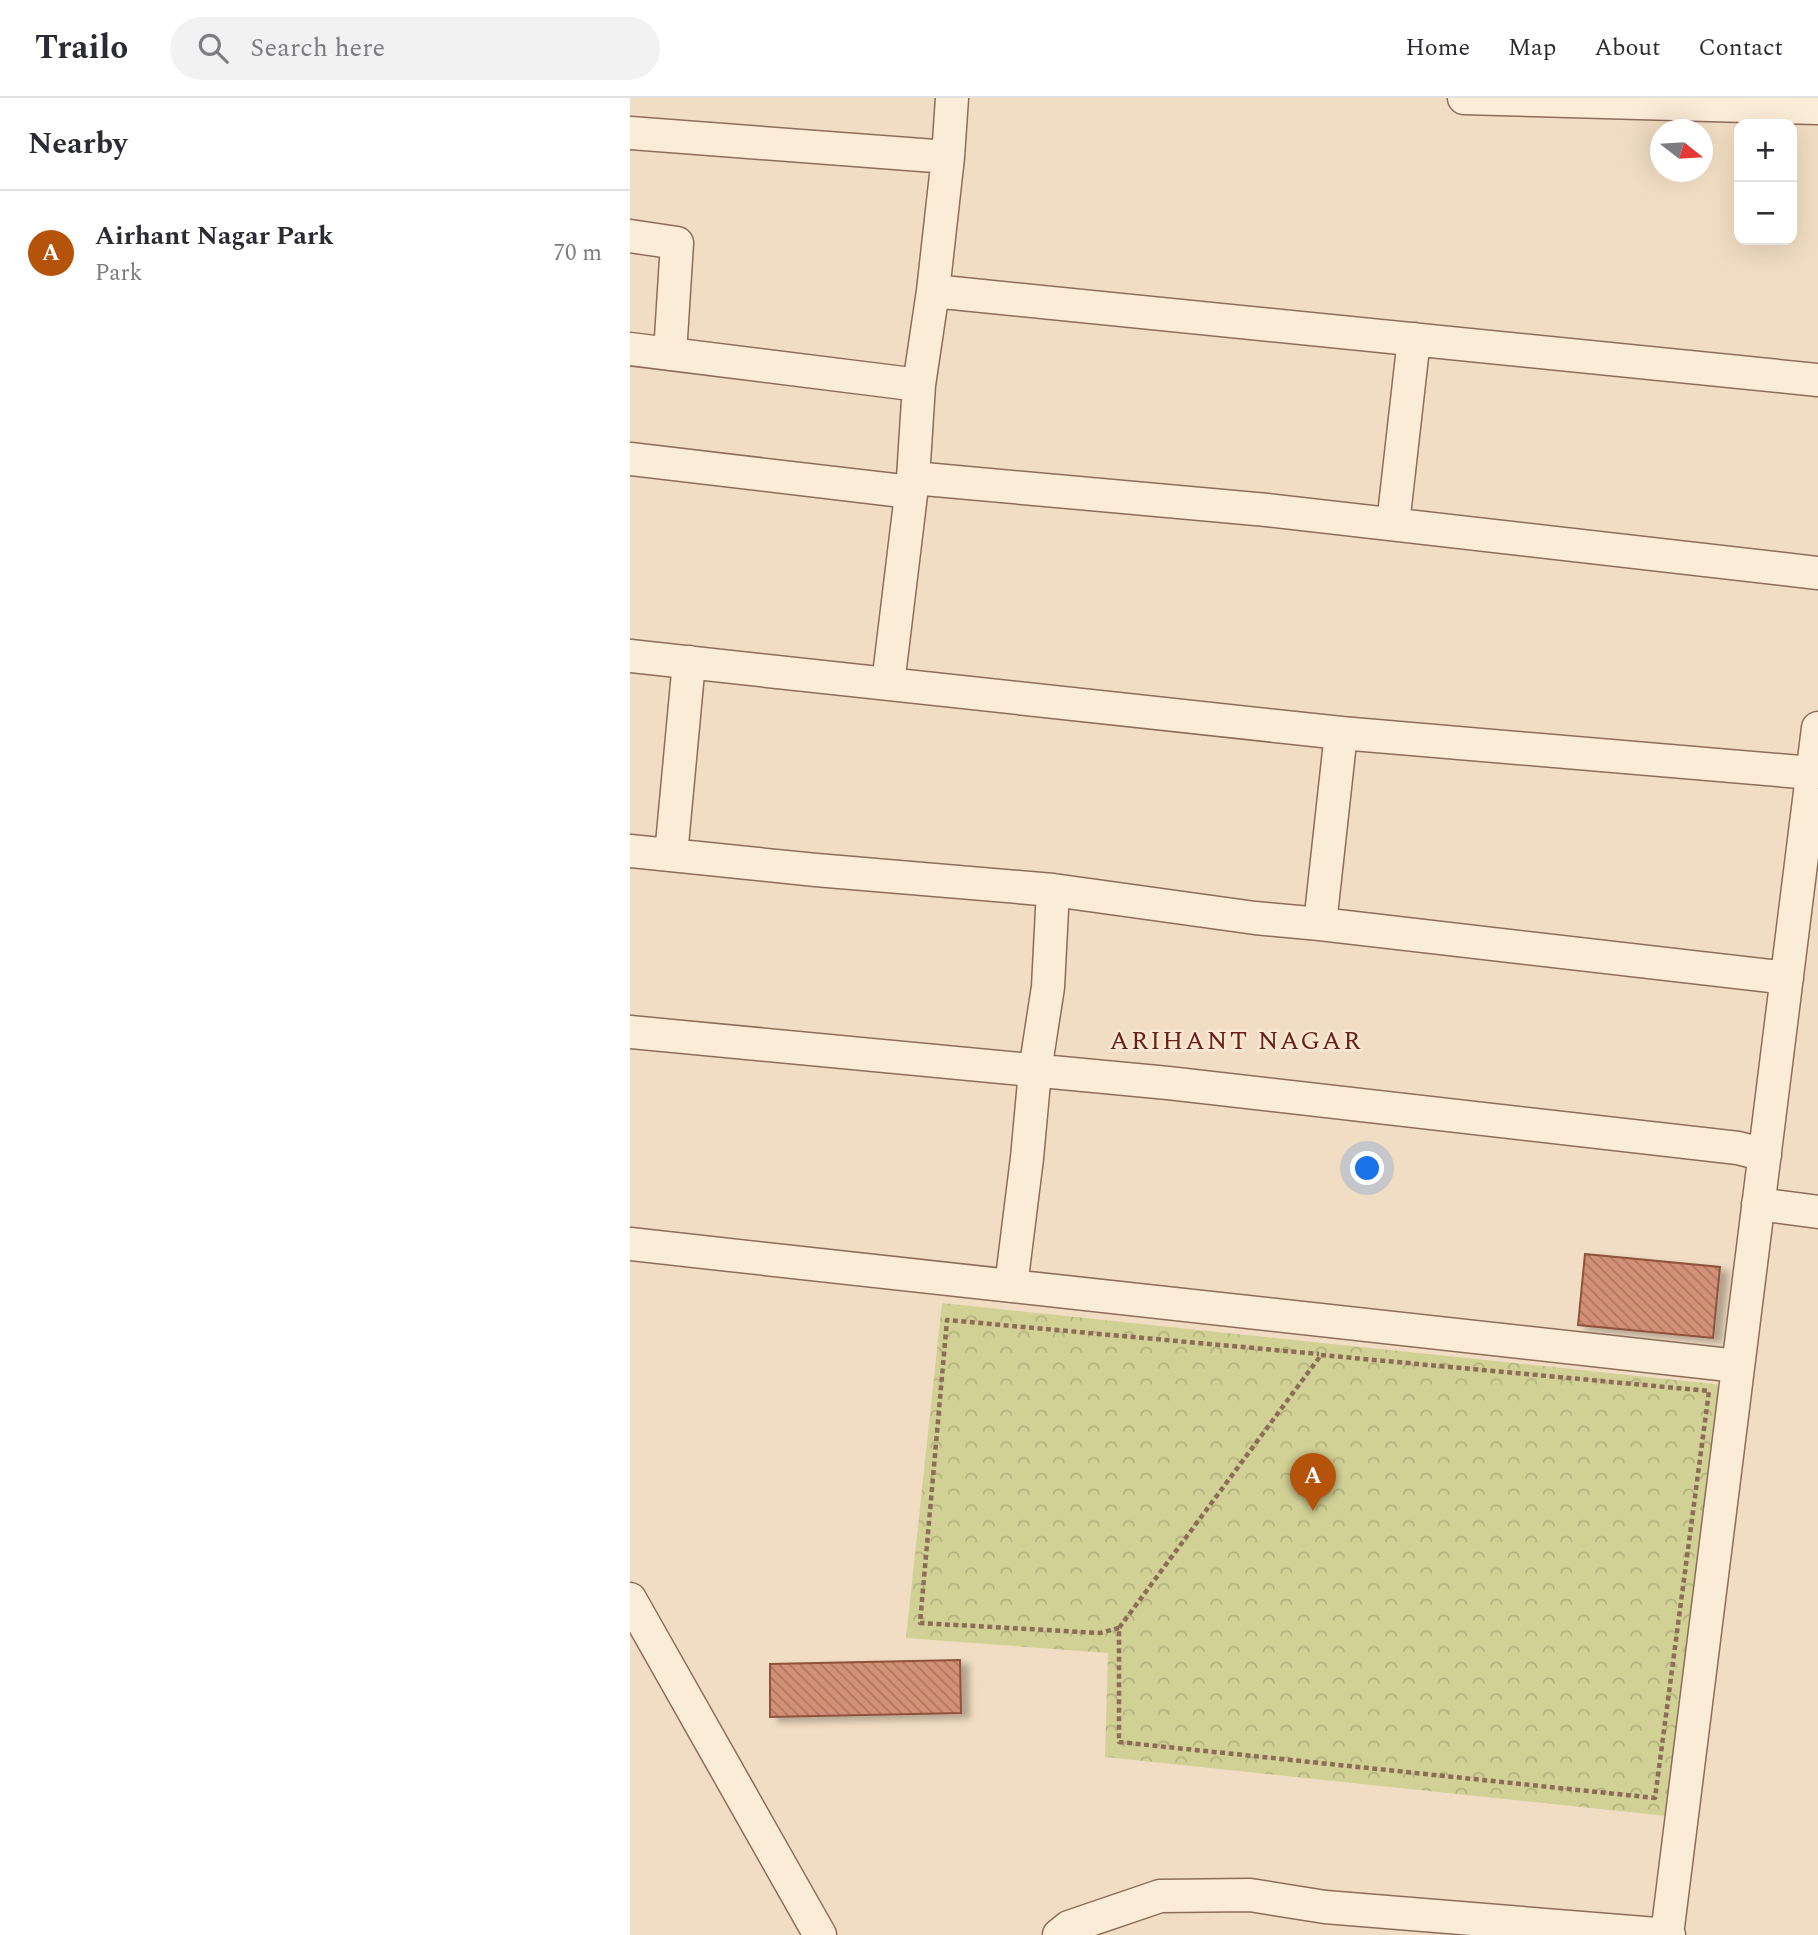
<!DOCTYPE html>
<html lang="en">
<head>
<meta charset="utf-8">
<style>
	:root { --surface:#fff; --page:#f2f2f3; --text:#2b2b33; --muted:#7c7c81; --line:#e1e1e2; --accent:#b45309 }
	body { margin:0; font-family:Spectral,serif; background:var(--page); color:var(--text) }
	.controls { position:absolute; right:21px; top:21px; display:grid; overflow:hidden; border-radius:14px; box-shadow:0 7px 28px #0002 }
	.controls button { width:63px; height:63px; display:grid; place-items:center; padding:0; border:0; border-bottom:2px solid var(--line); background:var(--surface); color:var(--text); font:35px sans-serif }
	.compass { position:absolute; left:1020px; top:21px; width:63px; height:63px; border-radius:50%; background:var(--surface); box-shadow:0 7px 28px #0002; rotate:107deg }
	.you { position:absolute; left:738px; top:1071px; width:24px; height:24px; margin:-18px; border:5px solid #fff; border-radius:50%; background:#1a73e8; box-shadow:0 0 0 10px #1a73e833 }
	.badge { display:grid; place-items:center; width:46px; height:46px; border-radius:50%; background:var(--accent); color:#fff; font-size:23px; font-weight:700 }
	.pin { position:absolute; translate:-50% -58px; filter:drop-shadow(0 2px 4px #0008) }
	.pin::after { content:''; position:absolute; top:37px; width:24px; height:21px; background:inherit; clip-path:polygon(0 0,100% 0,50% 100%) }
	.list { margin:0; padding:0; list-style:none }
	h2 { display:flex; justify-content:space-between; align-items:center; height:91px; margin:0; padding:0 28px; font-size:30px }
	h2 small { font-size:23px; font-weight:400; color:var(--muted) }
	.list li { display:grid; grid-template-columns:46px 1fr auto; gap:21px; align-items:center; box-sizing:border-box; height:126px; padding:0 28px; border-top:2px solid var(--line) }
	.list b { display:block; font-size:26px; white-space:nowrap }
	.list p { margin:0; font-size:23px; white-space:nowrap; color:var(--muted) }
	.list em { font-size:23px; font-style:normal; color:var(--muted) }
	.icon { flex:none; width:38px; height:38px; fill:none; stroke:currentColor; stroke-width:2; stroke-linecap:round; stroke-linejoin:round }
	.map { position:relative; flex:none; width:1188px; height:1837px; overflow:hidden }
	header { display:flex; align-items:center; gap:42px; box-sizing:border-box; height:98px; padding:0 35px; background:var(--surface); border-bottom:2px solid var(--line) }
	header strong { font-size:33px }
	nav { display:flex; gap:38px; margin-inline-start:auto; font-size:24px }
	.search { width:490px; height:63px; background:var(--page); display:flex; align-items:center; gap:18px; box-sizing:border-box; padding:0 24px; border-radius:38px; color:var(--muted); font-size:26px }
	main { display:flex }
	aside { flex:1; background:var(--surface) }
	.map>svg:first-child { display:block }
	.park { fill:url(#park-crowns) }
	.building { fill:url(#building-back-hatch); stroke:#8e523c; stroke-width:2; filter:url(#shadow) }
	.lines { fill:none; stroke-linecap:round; stroke-linejoin:round }
	.minor-casing { stroke:#8d6d58; stroke-width:35 }
	.path { stroke:#8d6d58; stroke-width:4.5; stroke-dasharray:5 3.5; stroke-linecap:butt }
	.minor { stroke:#fbecd7; stroke-width:32 }
	.labels { text-anchor:middle; dominant-baseline:central; stroke-width:5; stroke-linejoin:round; paint-order:stroke }
	.neighbourhood-label { font-size:26px; letter-spacing:2px; fill:#6c1f19; stroke:#f8e8d3 }
</style>
</head>
<body>
<header>
<strong>Trailo</strong>
<div class="search"><svg class="icon" aria-label="search" viewBox="0 0 24 24"><circle cx="10" cy="10" r="6"/><path d="M15 15l6 6"/></svg>Search here</div>
<nav><a>Home</a><a>Map</a><a>About</a><a>Contact</a></nav>
</header>
<main>
<aside>
<h2>Nearby<small></small></h2>
<ul class="list">
<li><span class="badge">A</span><div><b>Airhant Nagar Park</b><p>Park</p></div><em>70 m</em></li>
</ul>
</aside>
<div class="map">
<svg width="1188" height="1837" viewBox="0 0 1188 1837">
	<defs>
		<pattern id="park-crowns" width="20" height="18" patternUnits="userSpaceOnUse" patternTransform="scale(1.75)"><rect width="20" height="18" fill="#d1d095"/><path d="M2 6a3 3 0 1 1 6 0M12 15a3 3 0 1 1 6 0" fill="none" stroke="#b4b380"/></pattern>
		<pattern id="building-back-hatch" width="6" height="6" patternUnits="userSpaceOnUse" patternTransform="scale(1.75)"><rect width="6" height="6" fill="#d39076"/><path d="M-1 5l2 2M0 0l6 6M5-1l2 2" fill="none" stroke="#ac7660"/></pattern>
		<filter id="shadow"><feDropShadow dx="8" dy="4.5" stdDeviation="3.5" flood-color="#0004"/></filter>
	</defs>
	<rect width="100%" height="100%" fill="#f1ddc3"/>
	<path class="park" d="M312,1205l781,82 -56,431 -562,-59 3,-104 -202,-15z"/>
	<path class="building" d="M955,1156l135,13 -7,71 -135,-13z
		M330,1562l1,53 -191,4v-53z"/>
	<g class="lines">
		<defs>
			<path id="minor" d="M834,0l354,10
				M0,35l318,24
				M0,138l47,7 -7,111
				M303,193l885,89
				M0,251l289,36
				M0,361l281,33
				M283,380l354,32 551,63
				M763,426l21,-185
				M0,558l711,77 -21,191
				M258,586l25,-206 6,-93 14,-94 15,-134 4,-59
				M711,635l471,40
				M0,753l186,19 237,20 202,28 65,6 467,54
				M41,757l18,-193
				M0,934l538,51 570,65 27,7
				M1128,1106l60,8
				M0,1146l1108,122
				M381,1188l16,-128 8,-87 13,-84 5,-97
				M0,1501l190,336
				M429,1837l10,-8 91,-31 90,-1 75,12 344,28
				M1037,1837l151,-1207"/>
		</defs>
		<use href="#minor" class="minor-casing"/>
		<path class="path" d="M691,1257l388,36 -54,407 -536,-56v-114z
			M489,1530l-19,5 -180,-10 27,-303 372,34"/>
		<use href="#minor" class="minor"/>
	</g>
	<g class="labels">
		<g class="neighbourhood-label">
			<text x="606" y="943">ARIHANT NAGAR</text>
		</g>
	</g>
</svg>
<div class="controls">
<button>+</button>
<button>−</button>
</div>
<svg class="compass" viewBox="-18 -18 36 36"><path d="M0-13l5 13h-10z" fill="#e53935"/><path d="M0 13l5-13h-10z" fill="#7c7c81"/></svg>
<div class="you"></div>
<div class="pin badge" style="left:683px;top:1413px">A</div>
</div>
</main>
</body>
</html>
